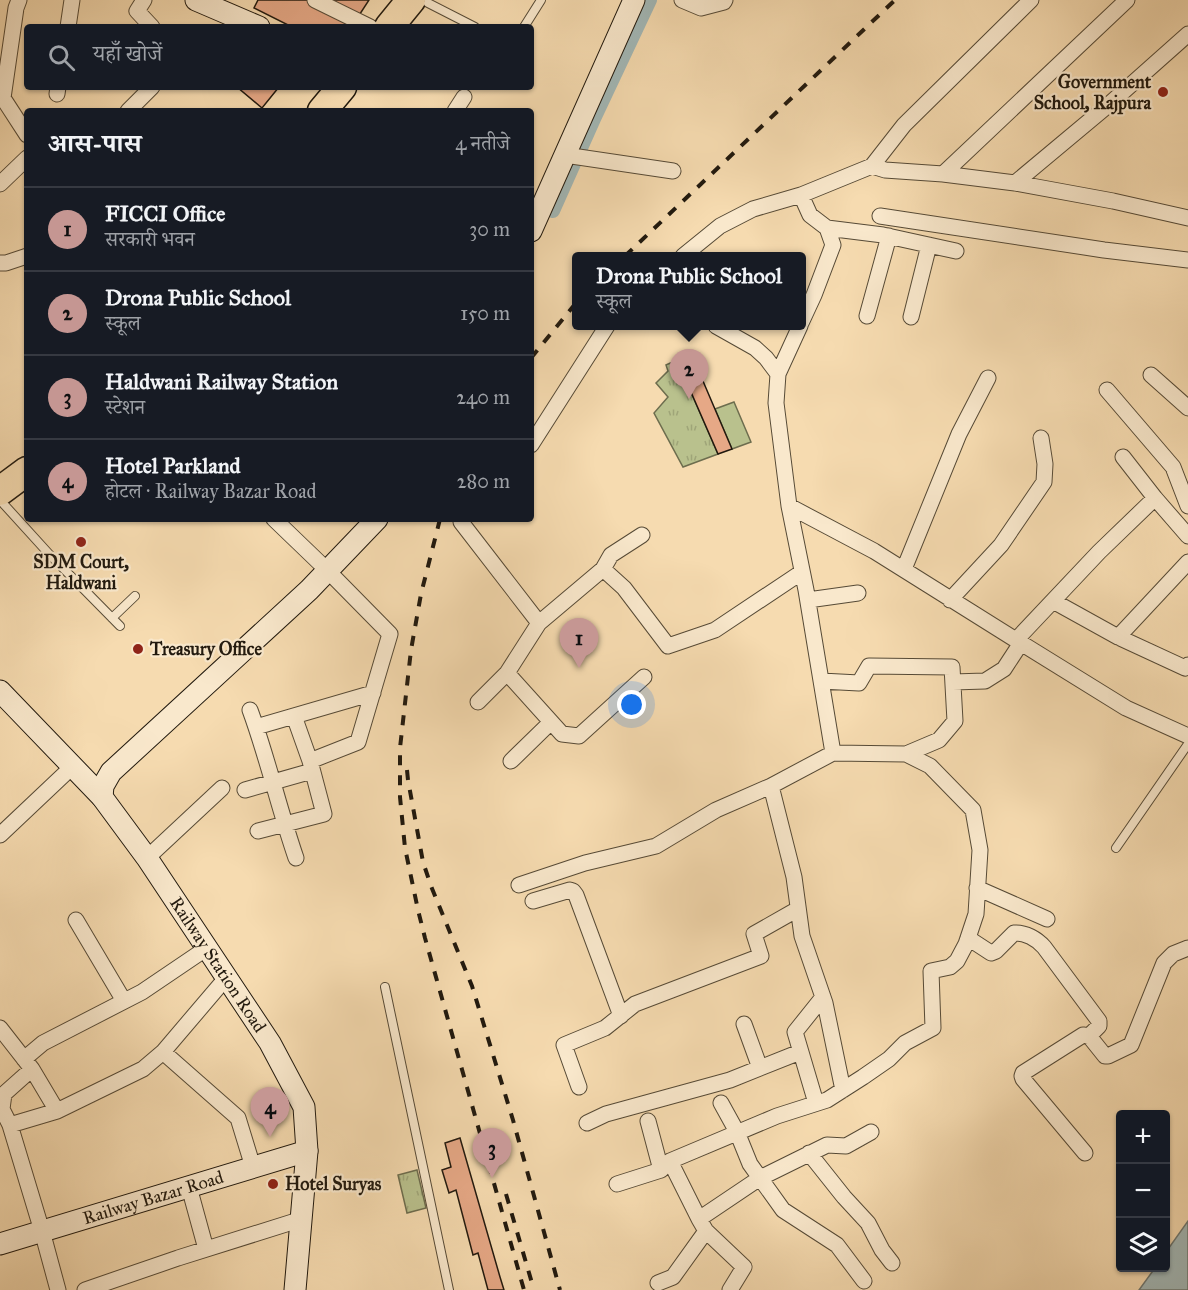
<!DOCTYPE html>
<html lang="hi">
<head>
<meta charset="utf-8">
<style>
	:root { --surface:#171b24; --page:#20242c; --text:#f1f3f6; --muted:#9ea1a6; --line:#363941; --accent:#c59692 }
	body { margin:0; font-family:"IM FELL Great Primer","Noto Serif Devanagari",serif; background:var(--page); color:var(--text) }
	.controls { position:absolute; right:18px; bottom:18px; display:grid; overflow:hidden; border-radius:6px; box-shadow:0 2px 4px #0004 }
	.controls button { width:54px; height:54px; display:grid; place-items:center; padding:0; border:0; border-bottom:2px solid var(--line); background:var(--surface); color:var(--text); font:30px sans-serif }
	.you { position:absolute; left:632px; top:705px; width:21px; height:21px; margin:-15px; border:4px solid #fff; border-radius:50%; background:#1a73e8; box-shadow:0 0 0 9px #1a73e833 }
	.badge { display:grid; place-items:center; width:39px; height:39px; border-radius:50%; background:var(--accent); color:#111; font-size:20px; font-weight:700 }
	.pin { position:absolute; translate:-50% -50px; filter:drop-shadow(0 2px 3px #0008) }
	.pin::after { content:''; position:absolute; top:32px; width:21px; height:18px; background:inherit; clip-path:polygon(0 0,100% 0,50% 100%) }
	.popup { position:absolute; left:572px; top:252px; width:234px; height:78px; box-sizing:border-box; display:grid; place-content:center; border-radius:6px; background:var(--surface); filter:drop-shadow(0 2px 4px #0005); font-size:20px; white-space:nowrap; color:var(--muted) }
	.popup b { font-size:22px; color:var(--text) }
	.popup::after { content:''; position:absolute; left:50%; top:100%; margin-left:-12px; border:12px solid transparent; border-top-color:var(--surface) }
	.list { margin:0; padding:0; list-style:none }
	h2 { display:flex; justify-content:space-between; align-items:center; height:78px; margin:0; padding:0 24px; font-size:26px }
	h2 small { font-size:20px; font-weight:400; color:var(--muted) }
	.list li { display:grid; grid-template-columns:39px 1fr auto; gap:18px; align-items:center; box-sizing:border-box; height:84px; padding:0 24px; border-top:2px solid var(--line) }
	.list b { display:block; font-size:22px; white-space:nowrap }
	.list p { margin:0; font-size:20px; white-space:nowrap; color:var(--muted) }
	.list em { font-size:20px; font-style:normal; color:var(--muted) }
	.icon { flex:none; width:33px; height:33px; fill:none; stroke:currentColor; stroke-width:2; stroke-linecap:round; stroke-linejoin:round }
	.map { position:relative; flex:none; width:1188px; height:1290px; overflow:hidden }
	.search { position:absolute; background:var(--surface); box-shadow:0 2px 4px #0004; left:24px; top:24px; width:510px; height:66px; display:flex; align-items:center; gap:15px; box-sizing:border-box; padding:0 21px; border-radius:6px; color:var(--muted); font-size:22px }
	.panel { position:absolute; background:var(--surface); box-shadow:0 2px 4px #0004; left:24px; top:108px; width:510px; height:414px; border-radius:6px }
	.map>svg:first-child { display:block }
	.grass { fill:url(#grass-tufts); stroke:#6d6d4e; stroke-width:1.5 }
	.pitch { fill:#b9c18d; stroke:#6d6d4e; stroke-width:1.5 }
	.water { fill:#a2b8b7; stroke:#6e7873; stroke-width:1.5 }
	.lines { fill:none; stroke-linecap:round; stroke-linejoin:round }
	.canal { stroke:#a2b8b7; stroke-width:14 }
	.building { fill:#e6a886; stroke:#21190e; stroke-width:1.5 }
	.lane-casing { stroke:#564a36; stroke-width:10 }
	.street-casing { stroke:#564a36; stroke-width:17 }
	.secondary-casing { stroke:#21190e; stroke-width:23 }
	.highway-casing { stroke:#21190e; stroke-width:31 }
	.lane { stroke:#f9e8cc; stroke-width:8 }
	.street { stroke:#f9e8cc; stroke-width:15 }
	.secondary { stroke:#f9e8cc; stroke-width:21 }
	.highway { stroke:#f6dbb0; stroke-width:28 }
	.rail { stroke:#21190e; stroke-width:4; stroke-dasharray:10 10; stroke-linecap:butt }
	.poi-dot { fill:#8f2418; stroke:#f9e8cc; stroke-width:2 }
	.labels { text-anchor:middle; dominant-baseline:central; stroke-width:4.5; stroke-linejoin:round; paint-order:stroke }
	.poi-label { font-size:18px; font-weight:bold; fill:#21190e; stroke:#f9e8cc; text-anchor:start }
	.street-label { font-size:18px; fill:#21190e; stroke:#f9e8cc }
</style>
</head>
<body>
<div class="map">
<svg width="1188" height="1290" viewBox="0 0 1188 1290">
	<defs>
		<pattern id="grass-tufts" width="24" height="20" patternUnits="userSpaceOnUse" patternTransform="scale(1.5)"><rect width="24" height="20" fill="#b9c18d"/><path d="M3 7l-1-3M5 7V3M7 7l1-3M15 17l-1-3M17 17v-4M19 17l1-3" fill="none" stroke="#9fa578"/></pattern>
	</defs>
	<rect width="100%" height="100%" fill="#f6dbb0"/>
	<filter id="stains"><feTurbulence type="fractalNoise" baseFrequency=".00333" numOctaves="4"/><feColorMatrix values="0 0 0 0 .2 0 0 0 0 .09 0 0 0 0 .02 0 0 0 .5 -.17"/></filter>
	<radialGradient id="worn" r=".72"><stop offset=".6" stop-color="#630" stop-opacity="0"/><stop offset="1" stop-color="#630" stop-opacity=".3"/></radialGradient>
	<path class="grass" d="M677,360l41,94 -35,13 -29,-54 14,-16 -12,-14 12,-12 -2,-6z
		M417,1170l9,38 -19,5 -9,-38z"/>
	<path class="pitch" d="M734,402l17,40 -19,7 -17,-40z"/>
	<path class="water" d="M1188,1221v69h-49l16,-22h11v-16z"/>
	<g class="lines">
		<path class="canal" d="M553,211l41,-92 56,-119"/>
	</g>
	<path class="building" d="M258,0h49l41,20 -4,7h-52l-38,-19z
		M331,0h38l-11,17z
		M237,87h42l-17,21z
		M691,353l41,96 -14,5 -41,-94z
		M460,1138l40,139 4,13h-16l-10,-37 -5,2 -17,-65 -7,3 -7,-23 9,-3 -6,-24z"/>
	<g class="lines">
		<defs>
			<path id="lane" d="M428,3l47,24
				M524,27l17,-27
				M0,500l50,55 70,71
				M112,618l23,-22
				M1116,848l72,-104
				M385,987l64,303"/>
			<path id="street" d="M19,0l-3,8 -13,90 24,37
				M144,0l-7,11 15,16
				M315,0l55,27
				M682,0l19,8 23,-6 1,-2
				M68,27l4,-27
				M57,94l1,-7
				M128,111l24,-24
				M455,111l9,-14
				M565,155l108,16
				M872,166l13,4 58,4 72,9 98,18 75,17
				M943,174l184,-174
				M1015,183l91,-76 82,-73
				M0,184l27,-26
				M801,195l9,20 17,13 6,17 -19,50 -13,28
				M880,216l224,34 84,10
				M827,228l56,7 73,16
				M683,256l37,-30 33,-17 48,-14 71,-29 32,-41 127,-125
				M0,263h6l21,-7
				M867,316l22,-80
				M911,317l18,-72
				M716,326l39,22 11,10 12,16 -2,29 13,103 17,84 27,163 73,1 24,12 43,44 7,40 -4,64 -10,30 -9,17 -7,6 -19,4 2,57 -28,15 -16,16 -26,18 -36,23 -50,16 -107,45 29,58 61,-41 67,-33 19,1 25,-14
				M778,374l22,-48
				M1151,375l37,33
				M1107,390l66,77 15,39
				M531,445l76,-119
				M1123,457l32,41
				M789,506l85,45 142,89 83,-88 56,-54 33,38
				M274,519l53,51 63,64 -32,108 -48,19
				M461,522l78,101
				M603,569l8,-14 31,-20
				M904,569l55,-135 29,-56
				M808,600l50,-7
				M950,600l51,-55 43,-63 1,-18 -4,-26
				M1053,601l65,36 67,31 3,-3
				M1118,637l70,-75
				M1016,640l110,68 62,28
				M644,677l-65,59 -17,-2 -55,-61 32,-50 64,-54 21,19 44,58 47,-16 87,-58
				M821,681l38,2 10,-17 83,1 3,54 -16,19 -33,14
				M953,682l32,-1 19,-12 17,-26
				M478,702l29,-29
				M250,710c18,49 29,99 46,148
				M256,727l117,-34
				M511,761l40,-39
				M771,786l23,91 8,59 23,67 18,87
				M245,790l67,-19
				M258,831l66,-17 -14,-53 -16,-45
				M0,835l73,-69
				M147,858l75,-70
				M519,885l66,-22 71,-17 60,-36 55,-24 62,-33
				M977,888l70,31
				M533,901l37,-11 3,1 3,4 45,121
				M76,920l48,81
				M968,938l23,15 5,-2 18,-18c11,-1 23,6 30,14l55,74v5l-10,10
				M744,1024l16,44
				M0,1028l32,41 25,42
				M163,1052l75,66 15,49
				M24,1059l19,-16 99,-51 65,-44
				M579,1087l-15,-42 41,-17 30,-24 126,-48 -7,-22 44,-25
				M721,1103l16,29 13,32 33,46 54,35 27,36
				M816,1103l-21,-71 28,-35
				M2,1109l2,-15 28,-25
				M0,1110l2,-1 8,16 47,-14 86,-42 20,-17 63,-74
				M648,1121l13,49
				M587,1123l19,-9 124,-34 70,-28
				M10,1125l32,106 16,59
				M809,1153l35,44 24,26 14,27 10,13
				M1085,1153l-62,-74 -1,-3 1,-3 60,-38 6,1 16,20h3l23,-11 33,-82 9,-9 15,-6
				M617,1184l44,-14 9,-9
				M189,1187l17,62
				M699,1219l7,12 38,36 -14,23
				M658,1283l15,-6 33,-46
				M85,1290l93,-32 124,-39"/>
			<g id="secondary">
				<path d="M196,0l63,27"/>
				<path d="M531,231l103,-231"/>
				<path id="s1" d="M0,691l102,106 45,61 123,185 34,64 3,44 -12,139"/>
				<path d="M102,797l1,-11 8,-14 198,-182 68,-71"/>
				<path id="s2" d="M0,1244l307,-93"/>
			</g>
			<path id="highway" d="M389,27l22,-27
				M322,111l20,-24
				M0,491l27,-20"/>
		</defs>
		<use href="#lane" class="lane-casing"/>
		<use href="#street" class="street-casing"/>
		<use href="#secondary" class="secondary-casing"/>
		<use href="#highway" class="highway-casing"/>
		<use href="#lane" class="lane"/>
		<use href="#street" class="street"/>
		<use href="#secondary" class="secondary"/>
		<use href="#highway" class="highway"/>
		<path class="rail" d="M625,256l270,-256
			M531,358l45,-55
			M440,519l-19,75 -10,56 -11,98v49l5,51 13,62 7,28 99,352
			M407,770l1,10 15,82 8,24 41,100 41,134 47,170
			M506,1194l28,96"/>
	</g>
	<g class="poi-dot">
		<circle cx="1163" cy="92" r="6"/>
		<circle cx="81" cy="542" r="6"/>
		<circle cx="138" cy="649" r="6"/>
		<circle cx="273" cy="1184" r="6"/>
	</g>
	<g class="labels">
		<g class="poi-label">
			<text x="1151" y="82" text-anchor="end">Government<tspan x="1151" dy="21">School, Rajpura</tspan></text>
			<text x="81" y="562" text-anchor="middle">SDM Court,<tspan x="81" dy="21">Haldwani</tspan></text>
			<text x="150" y="649">Treasury Office</text>
			<text x="285" y="1184">Hotel Suryas</text>
		</g>
		<g class="street-label">
			<text stroke="none"><textPath href="#s1" startOffset="351">Railway Station Road</textPath></text>
			<text stroke="none"><textPath href="#s2" startOffset="160">Railway Bazar Road</textPath></text>
		</g>
	</g>
	<rect width="100%" height="100%" filter="url(#stains)"/>
	<rect width="100%" height="100%" fill="url(#worn)"/>
</svg>
<div class="controls">
<button>+</button>
<button>−</button>
<button><svg class="icon" aria-label="layers" viewBox="0 0 24 24"><path d="M12 4l9 5-9 5-9-5zM3 14l9 5 9-5"/></svg></button>
</div>
<div class="you"></div>
<div class="pin badge" style="left:579px;top:668px">1</div>
<div class="pin badge" style="left:689px;top:399px">2</div>
<div class="popup"><b>Drona Public School</b>स्कूल</div>
<div class="pin badge" style="left:492px;top:1178px">3</div>
<div class="pin badge" style="left:270px;top:1137px">4</div>
<div class="search"><svg class="icon" aria-label="search" viewBox="0 0 24 24"><circle cx="10" cy="10" r="6"/><path d="M15 15l6 6"/></svg>यहाँ खोजें</div>
<section class="panel">
<h2>आस-पास<small>4 नतीजे</small></h2>
<ul class="list">
<li><span class="badge">1</span><div><b>FICCI Office</b><p>सरकारी भवन</p></div><em>30 m</em></li>
<li><span class="badge">2</span><div><b>Drona Public School</b><p>स्कूल</p></div><em>150 m</em></li>
<li><span class="badge">3</span><div><b>Haldwani Railway Station</b><p>स्टेशन</p></div><em>240 m</em></li>
<li><span class="badge">4</span><div><b>Hotel Parkland</b><p>होटल · Railway Bazar Road</p></div><em>280 m</em></li>
</ul>
</section>
</div>
</body>
</html>
